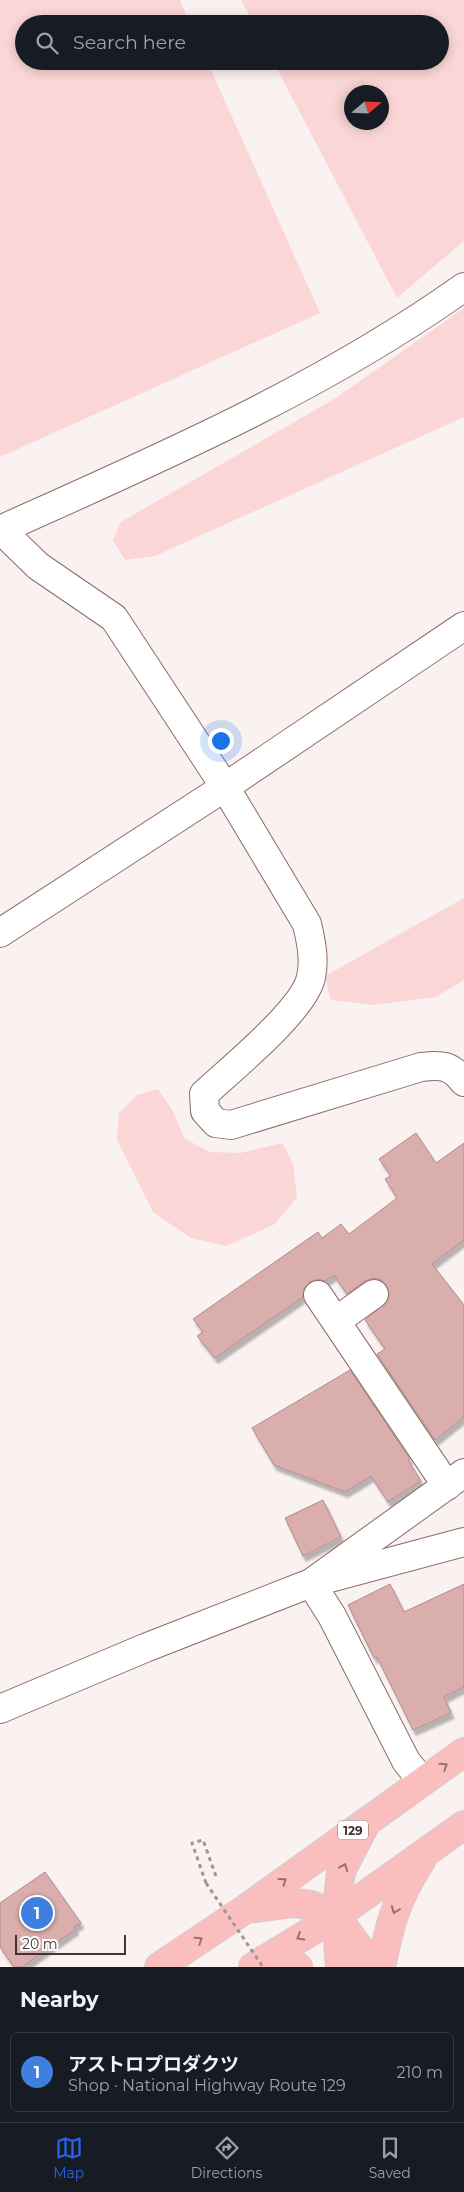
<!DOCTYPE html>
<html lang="en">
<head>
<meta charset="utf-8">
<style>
	:root { --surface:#171b24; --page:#242831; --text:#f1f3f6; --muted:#9ea1a6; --line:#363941; --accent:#2563eb }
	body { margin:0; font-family:Montserrat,"Noto Sans JP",sans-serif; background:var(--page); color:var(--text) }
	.compass { position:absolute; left:344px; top:85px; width:45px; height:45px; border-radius:50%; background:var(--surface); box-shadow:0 2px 12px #0003; rotate:71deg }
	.scale { position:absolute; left:15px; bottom:12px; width:111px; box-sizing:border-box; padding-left:5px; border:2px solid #433333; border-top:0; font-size:14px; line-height:18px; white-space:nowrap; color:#433333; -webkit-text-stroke:4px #fff; paint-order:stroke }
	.you { position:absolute; left:220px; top:740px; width:18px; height:18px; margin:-12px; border:4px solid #fff; border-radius:50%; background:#1a73e8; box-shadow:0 0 0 8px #1a73e833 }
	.badge { display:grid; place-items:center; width:32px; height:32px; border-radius:50%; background:var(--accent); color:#fff; font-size:16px; font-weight:700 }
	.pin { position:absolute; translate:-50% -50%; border:2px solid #fff; box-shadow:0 1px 5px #0006 }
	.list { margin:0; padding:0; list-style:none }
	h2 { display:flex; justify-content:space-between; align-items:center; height:65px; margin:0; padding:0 20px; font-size:21px }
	h2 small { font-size:16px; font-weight:400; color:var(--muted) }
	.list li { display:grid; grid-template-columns:32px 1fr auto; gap:15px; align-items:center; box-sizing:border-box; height:80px; margin:0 10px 10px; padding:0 10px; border:1px solid var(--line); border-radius:8px }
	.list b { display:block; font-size:19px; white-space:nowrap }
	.list p { margin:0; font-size:16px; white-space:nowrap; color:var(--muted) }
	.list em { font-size:16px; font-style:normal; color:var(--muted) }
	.icon { flex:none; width:28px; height:28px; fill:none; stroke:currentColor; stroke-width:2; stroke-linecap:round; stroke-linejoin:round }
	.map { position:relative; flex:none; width:464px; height:1967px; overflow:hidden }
	.search { position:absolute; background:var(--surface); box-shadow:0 2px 12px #0003; left:15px; right:15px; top:15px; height:55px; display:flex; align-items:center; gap:12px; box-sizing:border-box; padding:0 18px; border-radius:28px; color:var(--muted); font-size:19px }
	.sheet { height:155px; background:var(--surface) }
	nav { display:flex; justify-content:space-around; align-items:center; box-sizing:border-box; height:70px; border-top:1px solid var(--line); background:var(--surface); font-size:14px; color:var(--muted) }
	nav a { display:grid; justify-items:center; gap:2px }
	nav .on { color:var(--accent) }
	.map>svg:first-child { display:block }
	.green { fill:#fbd6d6; fill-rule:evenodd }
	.building { fill:#daaead; stroke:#b28c8c; filter:url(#shadow) }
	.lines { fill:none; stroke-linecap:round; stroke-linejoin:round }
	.minor-casing { stroke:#8f6b6b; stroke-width:30 }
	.highway-casing { stroke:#d2cece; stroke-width:30 }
	.path { stroke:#a09494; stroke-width:3; stroke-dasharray:4 4; stroke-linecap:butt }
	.minor { stroke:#fff; stroke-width:28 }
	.highway { stroke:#fabebe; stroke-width:28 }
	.path-bridge { stroke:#a09494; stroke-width:3; stroke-dasharray:4 4; stroke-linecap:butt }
	.oneway { stroke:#957272 }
	.labels { text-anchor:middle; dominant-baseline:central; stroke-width:4; stroke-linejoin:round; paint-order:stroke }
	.shield { fill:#fff; stroke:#7b7070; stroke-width:1 }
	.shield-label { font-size:12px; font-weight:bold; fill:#433333 }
</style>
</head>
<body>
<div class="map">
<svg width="464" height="1967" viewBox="0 0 464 1967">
	<defs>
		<filter id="shadow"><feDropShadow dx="3" dy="5.5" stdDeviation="1" flood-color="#0004"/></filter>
	</defs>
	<rect width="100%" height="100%" fill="#faf1f1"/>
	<path class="green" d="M0,0h180l10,24h-166v37h183l113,252 -320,144z
		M241,0h223v241l-67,57 -124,-237h167v-37h-186zM382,92v30h-30v-30z
		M464,308v109l-309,139 -30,4 -12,-20 8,-18 215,-124z
		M464,898v82l-28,17 -63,8 -42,-5 -6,-24z
		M158,1089l14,21 13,29 25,13 30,1 42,-10 11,20 4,34 -22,27 -48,22 -36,-8 -38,-26 -36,-72 2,-27 18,-18z"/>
	<path class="building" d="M416,1133l20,30 28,-20v97l-32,24 32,41v112l-29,23 -58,-86 8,-5 -20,-29 23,-20 1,-8 -3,-7 -5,-5 -8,-2 -8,3 -18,13 -13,-19 -9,6 -8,-2 -7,3 -6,7 -1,8 -88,61 -18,-22 6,-4 -10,-13 125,-87 4,6 19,-14 8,10 48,-36 -12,-19 6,-3 -12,-17z
		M350,1370l60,89 -2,1 13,21 -33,21 -17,-26 -26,16 -71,-27 -22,-37z
		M323,1500l18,37 -38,19 -18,-38z
		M390,1584l14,28 60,-28v103l-20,10 7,16 -38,17 -36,-73 -3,1 -26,-53z
		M45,1872l36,51 -7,4 2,2 -54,38h-8l-14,-20v-44z"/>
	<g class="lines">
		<defs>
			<path id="minor" d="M0,529l38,37 76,52 111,169 82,137c4,17 8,36 4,53 -6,32 -81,93 -107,117l1,17 11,12 15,2 190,-58c20,-2 29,-3 43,15
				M0,530c160,-72 321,-141 464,-243
				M0,933l225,-146 239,-161
				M318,1295l129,191
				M336,1321l38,-27
				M0,1709l145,-61 166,-65 153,-110
				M422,1781l-16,-20 -74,-145 -21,-33 153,-41"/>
			<path id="highway" d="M248,1909l46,-6 17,2 25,11 37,51
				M265,1959l33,8
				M159,1967l85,-57 220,-158
				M253,1967l83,-51 128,-91
				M340,1967l-4,-51 5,-45 24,-46
				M381,1967c9,-44 15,-67 40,-106"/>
		</defs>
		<use href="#minor" class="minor-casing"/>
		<use href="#highway" class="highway-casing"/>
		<path class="path" d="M206,1883l-14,-40 11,-3 14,39"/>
		<use href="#minor" class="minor"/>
		<use href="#highway" class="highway"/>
		<path class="path-bridge" d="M206,1883l57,84"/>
	</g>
	<defs><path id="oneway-chevron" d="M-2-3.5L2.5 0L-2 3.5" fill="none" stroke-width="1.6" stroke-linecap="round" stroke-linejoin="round" transform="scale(1.25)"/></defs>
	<g class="oneway">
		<use href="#oneway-chevron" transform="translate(444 1766) rotate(-34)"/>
		<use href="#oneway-chevron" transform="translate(344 1867) rotate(-68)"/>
		<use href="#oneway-chevron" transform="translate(283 1881) rotate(-36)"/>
		<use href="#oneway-chevron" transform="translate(395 1910) rotate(111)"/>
		<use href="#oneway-chevron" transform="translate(300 1937) rotate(149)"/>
		<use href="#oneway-chevron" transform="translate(199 1940) rotate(-34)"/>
	</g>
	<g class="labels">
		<rect class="shield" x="338" y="1820.5" width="30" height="19" rx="4"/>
		<g class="shield-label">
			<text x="353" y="1830">129</text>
		</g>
	</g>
</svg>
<svg class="compass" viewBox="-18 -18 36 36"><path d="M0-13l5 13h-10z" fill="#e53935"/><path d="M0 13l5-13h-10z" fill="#9ea1a6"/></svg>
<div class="scale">20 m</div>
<div class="you"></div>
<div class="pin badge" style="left:37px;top:1913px;background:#3f7fe0">1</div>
<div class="search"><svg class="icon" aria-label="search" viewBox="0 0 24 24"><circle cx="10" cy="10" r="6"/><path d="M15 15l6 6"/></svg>Search here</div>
</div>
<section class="sheet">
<h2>Nearby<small></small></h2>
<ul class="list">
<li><span class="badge" style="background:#3f7fe0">1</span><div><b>アストロプロダクツ</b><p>Shop · National Highway Route 129</p></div><em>210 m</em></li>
</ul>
</section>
<nav>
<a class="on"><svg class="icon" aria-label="map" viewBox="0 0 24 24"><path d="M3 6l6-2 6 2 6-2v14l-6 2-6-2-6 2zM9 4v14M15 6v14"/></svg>Map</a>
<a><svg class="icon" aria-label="directions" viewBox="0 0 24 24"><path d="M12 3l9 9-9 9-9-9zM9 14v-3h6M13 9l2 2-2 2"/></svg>Directions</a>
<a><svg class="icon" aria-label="saved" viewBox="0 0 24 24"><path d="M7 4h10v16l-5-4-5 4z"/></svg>Saved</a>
</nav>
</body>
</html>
